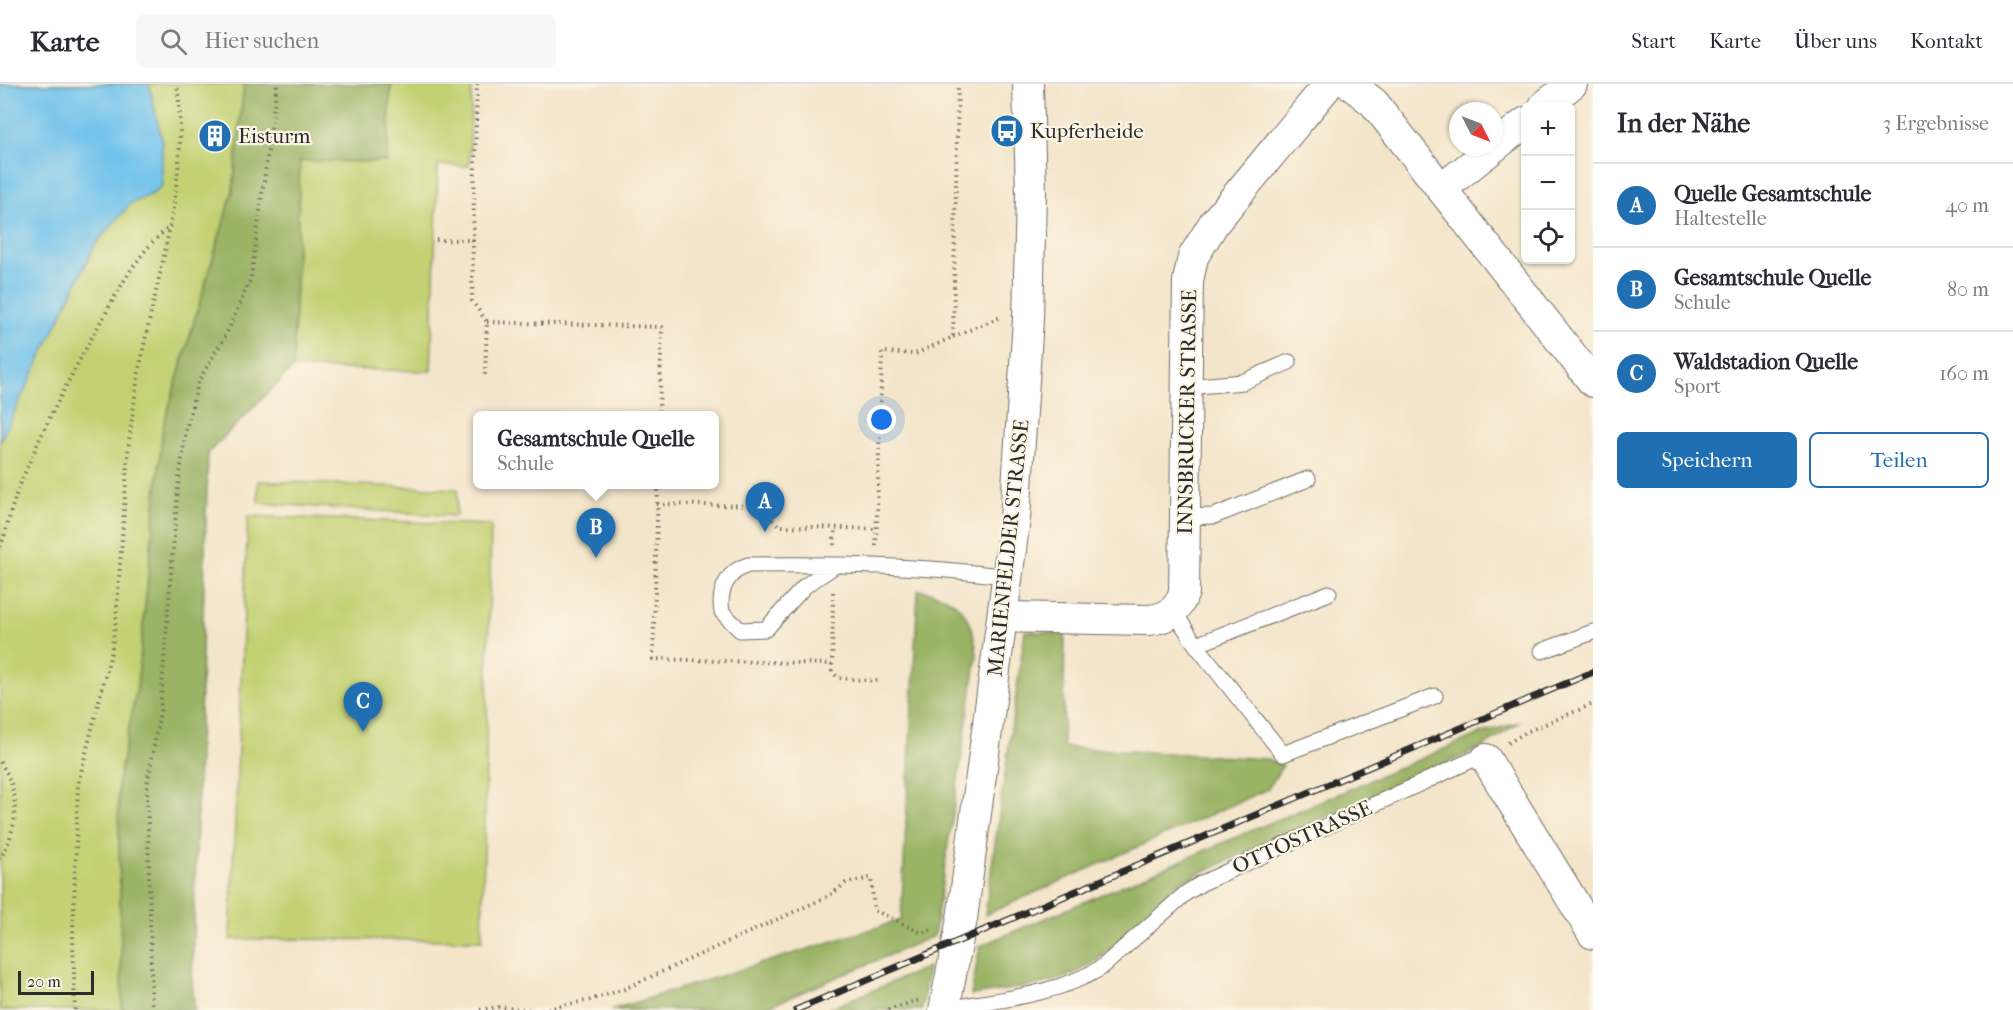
<!DOCTYPE html>
<html lang="de">
<head>
<meta charset="utf-8">
<style>
	:root { --surface:#fff; --page:#f7f7f7; --text:#2b2b33; --muted:#7c7c81; --line:#e1e1e2; --accent:#1f6fb2 }
	body { margin:0; font-family:"IM FELL French Canon",serif; background:var(--page); color:var(--text) }
	.controls { position:absolute; right:18px; top:18px; display:grid; overflow:hidden; border-radius:9px; box-shadow:0 2px 4px #0004 }
	.controls button { width:54px; height:54px; display:grid; place-items:center; padding:0; border:0; border-bottom:2px solid var(--line); background:var(--surface); color:var(--text); font:30px sans-serif }
	.compass { position:absolute; left:1449px; top:18px; width:54px; height:54px; border-radius:50%; background:var(--surface); box-shadow:0 2px 4px #0004; rotate:132deg }
	.scale { position:absolute; left:18px; bottom:15px; width:76px; box-sizing:border-box; padding-left:6px; border:3px solid #2b2b2b; border-top:0; font-size:16px; line-height:21px; white-space:nowrap; color:#2b2b2b; -webkit-text-stroke:4px #fcf5e5; paint-order:stroke }
	.you { position:absolute; left:882px; top:336px; width:21px; height:21px; margin:-15px; border:4px solid #fff; border-radius:50%; background:#1a73e8; box-shadow:0 0 0 9px #1a73e833 }
	.badge { display:grid; place-items:center; width:39px; height:39px; border-radius:50%; background:var(--accent); color:#fff; font-size:20px; font-weight:700 }
	.pin { position:absolute; translate:-50% -50px; filter:drop-shadow(0 2px 3px #0008) }
	.pin::after { content:''; position:absolute; top:32px; width:21px; height:18px; background:inherit; clip-path:polygon(0 0,100% 0,50% 100%) }
	.popup { position:absolute; left:473px; top:327px; width:246px; height:78px; box-sizing:border-box; display:grid; place-content:center; border-radius:9px; background:var(--surface); filter:drop-shadow(0 2px 4px #0005); font-size:20px; white-space:nowrap; color:var(--muted) }
	.popup b { font-size:22px; color:var(--text) }
	.popup::after { content:''; position:absolute; left:50%; top:100%; margin-left:-12px; border:12px solid transparent; border-top-color:var(--surface) }
	.list { margin:0; padding:0; list-style:none }
	h2 { display:flex; justify-content:space-between; align-items:center; height:78px; margin:0; padding:0 24px; font-size:26px }
	h2 small { font-size:20px; font-weight:400; color:var(--muted) }
	.list li { display:grid; grid-template-columns:39px 1fr auto; gap:18px; align-items:center; box-sizing:border-box; height:84px; padding:0 24px; border-top:2px solid var(--line) }
	.list b { display:block; font-size:22px; white-space:nowrap }
	.list p { margin:0; font-size:20px; white-space:nowrap; color:var(--muted) }
	.list em { font-size:20px; font-style:normal; color:var(--muted) }
	.actions { display:flex; gap:12px; padding:18px 24px }
	.actions a { flex:1; padding:14px 0; border:2px solid var(--accent); border-radius:9px; text-align:center; font-size:21px; color:var(--accent) }
	.actions .main { background:var(--accent); color:#fff }
	.icon { flex:none; width:33px; height:33px; fill:none; stroke:currentColor; stroke-width:2; stroke-linecap:round; stroke-linejoin:round }
	.map { position:relative; flex:none; width:1593px; height:926px; overflow:hidden }
	header { display:flex; align-items:center; gap:36px; box-sizing:border-box; height:84px; padding:0 30px; background:var(--surface); border-bottom:2px solid var(--line) }
	header strong { font-size:28px }
	nav { display:flex; gap:33px; margin-inline-start:auto; font-size:21px }
	.search { width:420px; height:54px; background:var(--page); display:flex; align-items:center; gap:15px; box-sizing:border-box; padding:0 21px; border-radius:9px; color:var(--muted); font-size:22px }
	main { display:flex }
	aside { flex:1; background:var(--surface) }
	.map>svg:first-child { display:block }
	.green { fill:#c3d173; stroke:#777e4f; stroke-width:1.5 }
	.forest { fill:#9ab365; stroke:#626f48; stroke-width:1.5 }
	.water { fill:#70c2ec; stroke:#4e768c; stroke-width:1.5 }
	.lines { fill:none; stroke-linecap:round; stroke-linejoin:round }
	.lane-casing { stroke:#716c63; stroke-width:17 }
	.street-casing { stroke:#716c63; stroke-width:32 }
	.path { stroke:#716c63; stroke-width:4; stroke-dasharray:1.5 4.5; stroke-linecap:butt }
	.lane { stroke:#fff; stroke-width:15 }
	.street { stroke:#fff; stroke-width:30 }
	.rail-casing { stroke:#2b2b2b; stroke-width:7 }
	.rail { stroke:#fcf5e5; stroke-width:4.5; stroke-dasharray:14; stroke-linecap:butt }
	.labels { text-anchor:middle; dominant-baseline:central; stroke-width:4.5; stroke-linejoin:round; paint-order:stroke }
	.poi-label { font-size:21px; fill:#2b2b2b; stroke:#fcf5e5; text-anchor:start }
	.street-label { font-size:21px; fill:#2b2b2b; stroke:#fcf5e5 }
</style>
</head>
<body>
<header>
<strong>Karte</strong>
<div class="search"><svg class="icon" aria-label="search" viewBox="0 0 24 24"><circle cx="10" cy="10" r="6"/><path d="M15 15l6 6"/></svg>Hier suchen</div>
<nav><a>Start</a><a>Karte</a><a>Über uns</a><a>Kontakt</a></nav>
</header>
<main>
<div class="map">
<svg width="1593" height="926" viewBox="0 0 1593 926">
	<rect width="100%" height="100%" fill="#fcf5e5"/>
	<filter id="ink" filterUnits="userSpaceOnUse"><feTurbulence type="fractalNoise" baseFrequency=".0167" numOctaves="2"/><feDisplacementMap in="SourceGraphic" scale="12" xChannelSelector="R" yChannelSelector="G"/><feConvolveMatrix kernelMatrix="1 2 1 2 8 2 1 2 1" color-interpolation-filters="sRGB"/></filter>
	<filter id="wash" filterUnits="userSpaceOnUse"><feTurbulence type="fractalNoise" baseFrequency=".008" numOctaves="4" result="noise"/><feDisplacementMap in="SourceGraphic" scale="24" xChannelSelector="R" yChannelSelector="G"/><feGaussianBlur stdDeviation="1.35" result="paint"/><feColorMatrix in="noise" values="0 0 0 0 0 0 0 0 0 0 0 0 0 0 0 0 0 1.4 0 .05"/><feComposite in="paint" operator="in"/></filter>
	<g filter="url(#wash)">
		<rect width="100%" height="100%" fill="#f3e5ca"/>
		<path class="green" d="M0,0h244l-11,106 -70,237 -26,261 -19,95 4,227h-122z
			M391,0h81l-3,82 -31,-1 -7,206 -138,-3 7,-208 87,2z
			M258,397l200,8 -2,27 -198,-13z
			M248,432l243,9 -9,415 -252,-1z"/>
		<path class="forest" d="M244,0h147l-4,78 -87,-1 -7,207 -85,85 -16,531 3,26h-73l-4,-227 19,-95 26,-261 70,-237z
			M918,506c41,5 55,27 59,65l-43,281 -174,74h-149l290,-90z
			M1025,547l40,3 -2,113 203,12 17,6 -15,24 -283,126z
			M1520,638l-37,25 -301,134c-36,25 -60,66 -99,88 -33,18 -75,20 -112,26l9,-49 497,-211z
			M928,883l-6,43h-96z"/>
		<path class="water" d="M0,0h149l13,57v44l-8,8 -24,11 -35,41 -95,197z"/>
	</g>
	<g filter="url(#ink)">
		<g class="lines">
			<defs>
				<path id="lane" d="M1187,303l56,-5 46,-20
					M1185,433l29,-1 94,-37
					M833,483l-28,19 -39,43 -26,1 -18,-18c-4,-22 6,-41 26,-47 86,-1 175,0 260,12
					M1174,528l22,33 87,109 152,-58
					M1196,561l133,-52
					M1542,567l51,-19
					M944,925c53,-9 110,-13 157,-41l85,-75 16,-10 272,-124h12"/>
				<path id="street" d="M1350,0l24,19 219,279
					M1544,22l28,-22
					M1441,105l85,-67
					M1003,533l146,3c19,-2 29,-9 35,-28l4,-311 5,-24 21,-34 115,-139
					M1486,675l107,175
					M944,926l18,-91 53,-400 13,-200 3,-125 -3,-110"/>
			</defs>
			<use href="#lane" class="lane-casing"/>
			<use href="#street" class="street-casing"/>
			<path class="path" d="M436,156h37l4,-156
				M473,156l-1,61 15,21 -2,53
				M487,238l175,5 -3,89
				M953,253l47,-20
				M658,400l-5,175 179,5
				M657,420l98,2 25,20 96,3
				M834,461l1,-17
				M876,462l6,-194 33,2 38,-17 5,-253
				M0,463c8,-18 10,-38 18,-57 22,-57 51,-111 81,-165 20,-35 39,-75 72,-99
				M833,508l-1,79 6,7 41,3
				M1508,659l18,-11 67,-28
				M0,678c22,31 18,67 0,97
				M75,926l-2,-74 5,-152 33,-131 5,-33 13,-179 7,-52c16,-102 55,-201 41,-305
				M152,926l-5,-225 13,-74 18,-224 8,-57 13,-50 27,-45 25,-57 26,-194
				M480,926l17,-3 33,3
				M542,926l48,-10 34,-11 205,-93 17,-13 25,-5 3,32 48,23 11,-4
				M888,926l31,-10"/>
			<use href="#lane" class="lane"/>
			<use href="#street" class="street"/>
			<defs>
				<path id="rail" d="M796,926l797,-338"/>
			</defs>
			<use href="#rail" class="rail-casing"/>
			<use href="#rail" class="rail"/>
		</g>
	</g>
	<defs>
		<symbol id="bus-disc" viewBox="-11 -11 22 22"><circle r="9.5" fill="#1f6fb2" stroke="#fcf5e5"/><path d="M-5-6H5V4H4V6H2V4H-2V6H-4V4H-5ZM-3.5-4V0h7V-4ZM-3.5 1.2v1.5H-2V1.2ZM2 1.2v1.5H3.5V1.2Z" fill="#fff"/></symbol>
		<symbol id="building-disc" viewBox="-11 -11 22 22"><circle r="9.5" fill="#1f6fb2" stroke="#fcf5e5"/><path d="M-4-6H4V6H1V3H-1V6H-4ZM-2.5-4.3h1.7v1.8h-1.7ZM.8-4.3h1.7v1.8H.8ZM-2.5-1h1.7V.8h-1.7ZM.8-1h1.7V.8H.8Z" fill="#fff"/></symbol>
	</defs>
	<g fill-rule="evenodd">
		<use href="#bus-disc" x="988" y="28" width="38" height="38"/>
		<use href="#building-disc" x="196" y="33" width="38" height="38"/>
	</g>
	<g class="labels">
		<g class="poi-label">
			<text x="1030" y="47">Kupferheide</text>
			<text x="238" y="52">Eisturm</text>
		</g>
		<g class="street-label">
			<text transform="translate(1187 328) rotate(-89)">INNSBRUCKER STRASSE</text>
			<text transform="translate(1008 464) rotate(-84)">MARIENFELDER STRASSE</text>
			<text transform="translate(1302 753) rotate(-24)">OTTOSTRASSE</text>
		</g>
	</g>
</svg>
<div class="controls">
<button>+</button>
<button>−</button>
<button><svg class="icon" aria-label="locate" viewBox="0 0 24 24"><circle cx="12" cy="12" r="6"/><path d="M12 2v4M12 18v4M2 12h4M18 12h4"/></svg></button>
</div>
<svg class="compass" viewBox="-18 -18 36 36"><path d="M0-13l5 13h-10z" fill="#e53935"/><path d="M0 13l5-13h-10z" fill="#7c7c81"/></svg>
<div class="scale">20 m</div>
<div class="you"></div>
<div class="pin badge" style="left:765px;top:448px">A</div>
<div class="pin badge" style="left:596px;top:474px">B</div>
<div class="popup"><b>Gesamtschule Quelle</b>Schule</div>
<div class="pin badge" style="left:363px;top:648px">C</div>
</div>
<aside>
<h2>In der Nähe<small>3 Ergebnisse</small></h2>
<ul class="list">
<li><span class="badge">A</span><div><b>Quelle Gesamtschule</b><p>Haltestelle</p></div><em>40 m</em></li>
<li><span class="badge">B</span><div><b>Gesamtschule Quelle</b><p>Schule</p></div><em>80 m</em></li>
<li><span class="badge">C</span><div><b>Waldstadion Quelle</b><p>Sport</p></div><em>160 m</em></li>
</ul>
<div class="actions"><a class="main">Speichern</a><a>Teilen</a></div>
</aside>
</main>
</body>
</html>
